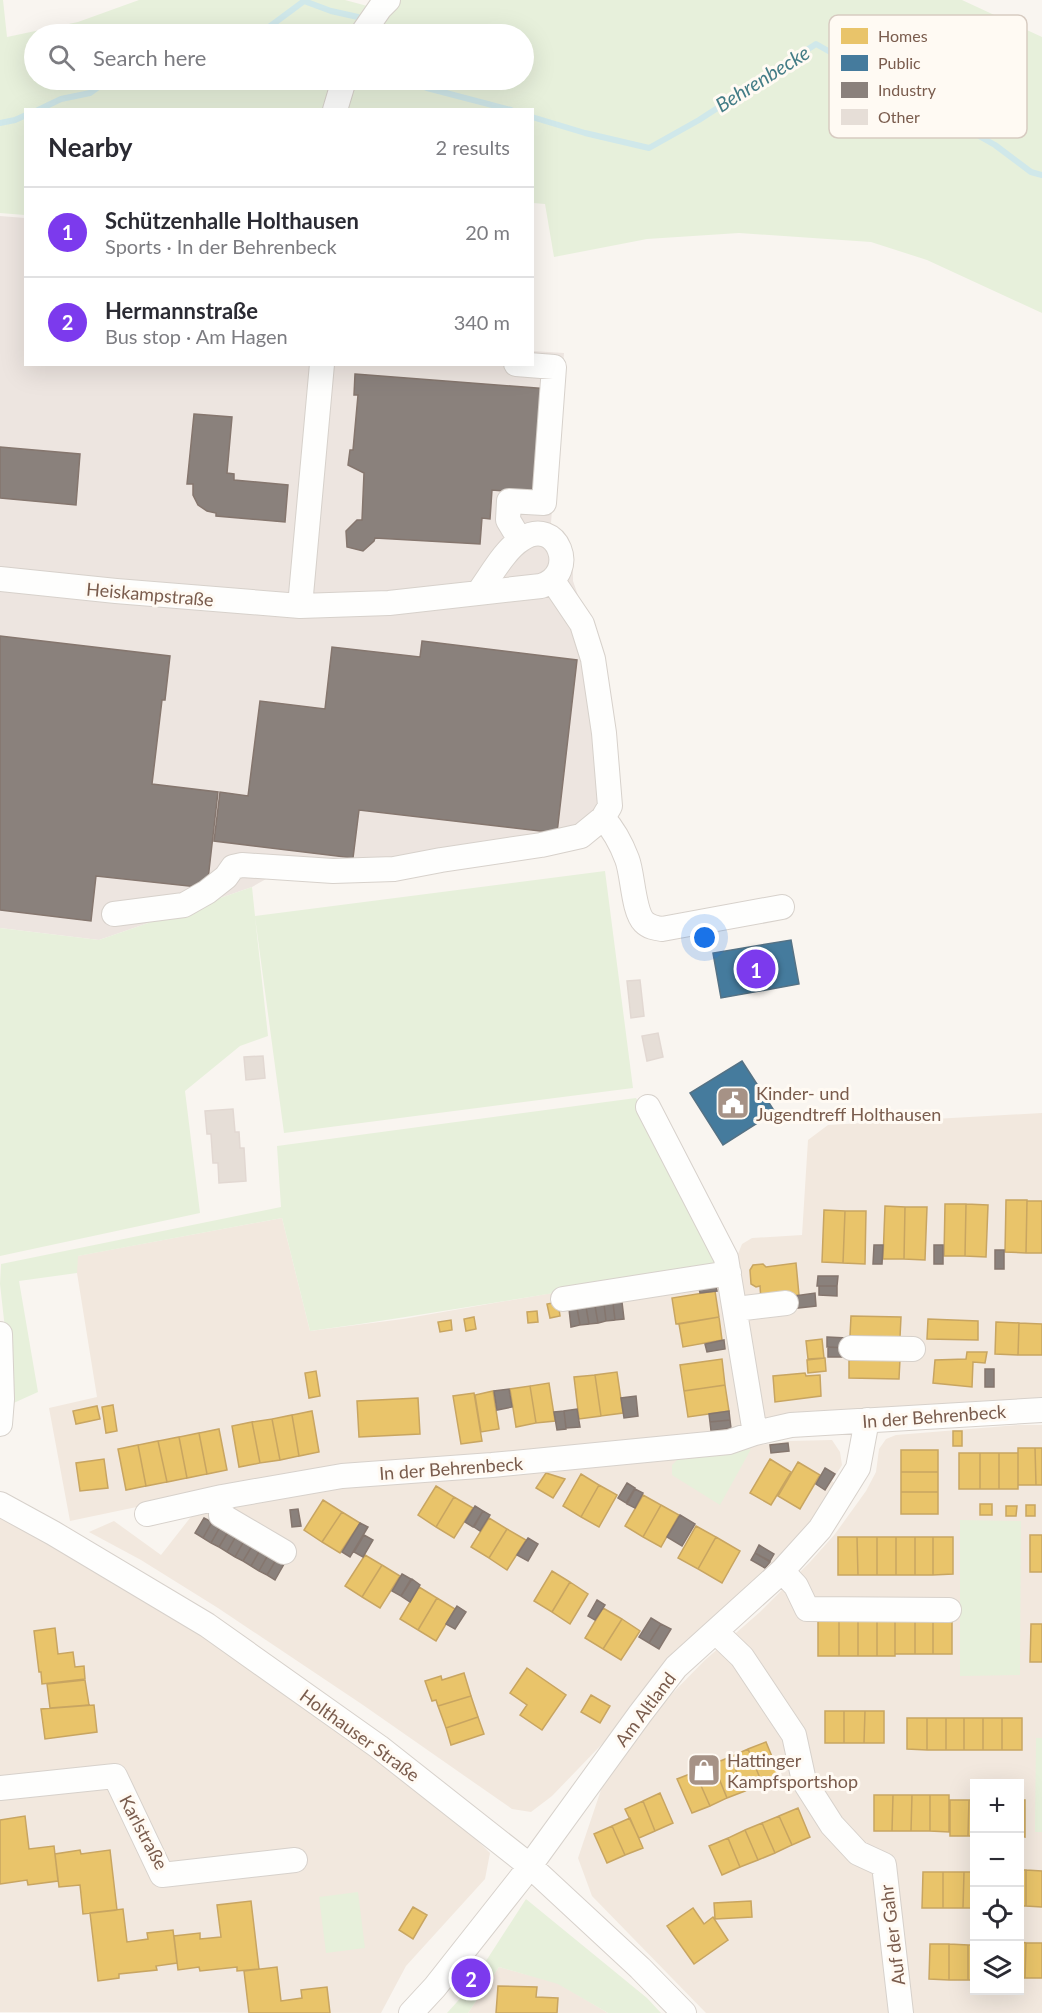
<!DOCTYPE html>
<html lang="en">
<head>
<meta charset="utf-8">
<style>
	:root { --surface:#fff; --page:#f2f2f3; --text:#2b2b33; --muted:#7c7c81; --line:#e1e1e2; --accent:#7c3aed }
	body { margin:0; font-family:Lato,sans-serif; background:var(--page); color:var(--text) }
	.controls { position:absolute; right:18px; bottom:18px; display:grid; overflow:hidden; border-radius:0px; box-shadow:0 6px 24px #0002 }
	.controls button { width:54px; height:54px; display:grid; place-items:center; padding:0; border:0; border-bottom:2px solid var(--line); background:var(--surface); color:var(--text); font:30px sans-serif }
	.you { position:absolute; left:705px; top:938px; width:21px; height:21px; margin:-15px; border:4px solid #fff; border-radius:50%; background:#1a73e8; box-shadow:0 0 0 9px #1a73e833 }
	.badge { display:grid; place-items:center; width:39px; height:39px; border-radius:50%; background:var(--accent); color:#fff; font-size:20px; font-weight:700 }
	.pin { position:absolute; translate:-50% -50%; border:3px solid #fff; box-shadow:0 2px 6px #0006 }
	.list { margin:0; padding:0; list-style:none }
	h2 { display:flex; justify-content:space-between; align-items:center; height:78px; margin:0; padding:0 24px; font-size:26px }
	h2 small { font-size:20px; font-weight:400; color:var(--muted) }
	.list li { display:grid; grid-template-columns:39px 1fr auto; gap:18px; align-items:center; box-sizing:border-box; height:90px; padding:0 24px; border-top:2px solid var(--line) }
	.list b { display:block; font-size:22px; white-space:nowrap }
	.list p { margin:0; font-size:20px; white-space:nowrap; color:var(--muted) }
	.list em { font-size:20px; font-style:normal; color:var(--muted) }
	.icon { flex:none; width:33px; height:33px; fill:none; stroke:currentColor; stroke-width:2; stroke-linecap:round; stroke-linejoin:round }
	.map { position:relative; flex:none; width:1042px; height:2013px; overflow:hidden }
	.search { position:absolute; background:var(--surface); box-shadow:0 6px 24px #0002; left:24px; top:24px; width:510px; height:66px; display:flex; align-items:center; gap:15px; box-sizing:border-box; padding:0 21px; border-radius:33px; color:var(--muted); font-size:22px }
	.panel { position:absolute; background:var(--surface); box-shadow:0 6px 24px #0002; left:24px; top:108px; width:510px; height:258px; border-radius:0px }
	.map>svg:first-child { display:block }
	.residential { fill:#f2e8de; fill-rule:evenodd }
	.industrial { fill:#ede5e0 }
	.green { fill:#e7f0db; fill-rule:evenodd }
	.homes { fill:#e9c46a; stroke:#c8a561; stroke-width:1.5 }
	.public { fill:#457b9d; stroke:#557285; stroke-width:1.5 }
	.industry { fill:#8a817c; stroke:#85766e; stroke-width:1.5 }
	.lines { fill:none; stroke-linecap:round; stroke-linejoin:round }
	.stream { stroke:#d0e8ea; stroke-width:6 }
	.building { fill:#e6ded7; stroke:#e2d8d2; stroke-width:1.5 }
	.minor-casing { stroke:#d7d1cb; stroke-width:26 }
	.minor { stroke:#fefefd; stroke-width:24 }
	.labels { text-anchor:middle; dominant-baseline:central; stroke-width:6; stroke-linejoin:round; paint-order:stroke }
	.street-label { font-size:18px; fill:#7a5c4d; stroke:#fffaf3 }
	.poi-label { font-size:18px; fill:#7a5c4d; stroke:#fffaf3; text-anchor:start }
	.water-label { font-size:20px; font-style:italic; fill:#437c86; stroke:#fffaf3 }
	.key { fill:#fffaf3; stroke:#d7cbc1; stroke-width:1.5 }
	.key-label { font-size:16px; fill:#7a5c4d }
</style>
</head>
<body>
<div class="map">
<svg width="1042" height="2013" viewBox="0 0 1042 2013">
	<rect width="100%" height="100%" fill="#f9f5f0"/>
	<path class="residential" d="M1042,1113v289l-304,29 -568,69 -100,21 -21,-113 48,-11 -20,-124v-17l205,-38 28,113 93,-12 246,-43 90,-10 -1,-12 4,-10 10,-6 50,-3 6,-95 20,-15z
		M1019,1425h23v588h-336l-114,-117 -14,-38 26,-77 57,-76 44,-45 55,-48 50,-50 25,-28 31,-43 10,-19 3,-23 7,-10 10,-4zM974,1784h46v206h-46z
		M832,1440l8,12 2,13 -10,16 6,5 -14,21 -39,47 -118,111 -61,75 -54,56 -21,16 -19,-3 -149,-104 -145,-97 -77,-48 -52,-28 25,-11 47,34 36,-46 146,-25 395,-36 50,-7z
		M0,1518l58,28 145,87 139,100 129,101 19,19 -5,26 -79,87 -25,47 -381,-1z
		M499,1967l59,16 50,30h-140z"/>
	<path class="industrial" d="M0,216l25,2 1,146h506l1,-13 31,2 -13,170 14,11 8,18v29l27,78 19,155 -226,60 -127,5 -14,8 -153,53 -99,-12z"/>
	<path class="green" d="M0,0h3l4,37 71,-15 61,-22h206l26,7 24,-7h567l80,37v276l-115,-53 -56,-18 -132,-9 -92,6 -93,18 -9,-53 -12,-1 -1,-93h-506l-1,105 -25,-2zM34,34h490v46h-490z
		M605,871l28,217 -349,45 -29,-216 13,119 -28,10 -55,45 15,122 -200,43v-328l99,12 153,-53 3,29z
		M636,1098l56,102 33,67c-139,19 -276,45 -415,64l-28,-113 -204,38 -1,17 -58,8 19,111 -31,14v-59l-7,-63 1,-20 280,-57 -4,-61z
		M751,1449l-31,56 -48,-30v-10l6,-6z
		M960,1520l61,1 -1,154 -60,1z
		M1036,1738h6v94h-7z
		M358,1892l7,56 -39,5 -7,-56z
		M526,1899l121,99 14,15h-53l-50,-29 -59,-17 -31,46h-21l19,-21z"/>
	<path class="homes" d="M1006,1200h21l-1,53 -21,-1z
		M1027,1201h15v52h-16z
		M945,1204h21l-1,52h-21z
		M966,1204l22,1 -2,52 -21,-1z
		M885,1206l20,1 -1,52h-21z
		M905,1207h22l-2,53 -21,-1z
		M824,1210l21,1 -2,52 -21,-1z
		M845,1211h21l-1,53 -22,-1z
		M796,1263l3,32 -38,5 -1,-14 -4,1 -5,-3 -1,-14 3,-5 10,-1 3,3z
		M715,1291l4,26 -43,7 -4,-26z
		M558,1302l2,14 -10,2 -3,-14z
		M537,1311l1,11 -10,1 -1,-11z
		M851,1316l50,1 -1,20 -50,-1z
		M474,1317l2,12 -10,2 -2,-12z
		M719,1317l3,23 -39,7 -4,-23z
		M928,1319l50,2v19l-51,-1z
		M451,1320l1,10 -12,2 -2,-10z
		M996,1322l23,1 -1,32 -23,-1z
		M1019,1323l23,1v31h-24z
		M822,1339l2,19 -16,1 -2,-18z
		M967,1352h20l-2,11 -12,-1 -1,25 -39,-4 2,-23 31,-1z
		M825,1358l1,13 -18,2 -1,-13z
		M849,1358l51,1 -1,20 -50,-1z
		M722,1359l3,26 -41,6 -4,-26z
		M316,1371l4,25 -11,2 -4,-25z
		M617,1372l6,41 -22,3 -6,-41z
		M805,1373l1,3 14,-1 1,21 -46,6 -2,-26z
		M595,1375l6,41 -22,3 -5,-42z
		M549,1383l6,38 -19,2 -6,-37z
		M725,1385l4,26 -41,6 -4,-26z
		M530,1386l6,37 -20,4 -6,-38z
		M493,1391l6,38 -18,3 -6,-37z
		M474,1393l8,48 -21,3 -8,-48z
		M418,1398l2,36 -61,3 -2,-36z
		M113,1405l4,26 -11,2 -4,-26z
		M97,1406l3,13 -24,5 -3,-13z
		M312,1411l7,41 -20,4 -7,-41z
		M292,1415l7,41 -19,4 -8,-41z
		M272,1419l8,41 -20,3 -8,-41z
		M252,1422l8,41 -21,4 -7,-41z
		M219,1429l8,41 -20,4 -8,-41z
		M953,1431h9v15h-9z
		M199,1433l8,41 -20,4 -8,-41z
		M179,1437l8,41 -20,4 -9,-41z
		M158,1441l9,41 -21,4 -8,-41z
		M138,1445l8,41 -20,4 -8,-41z
		M1018,1448h17l1,37h-18z
		M1035,1448h7v37h-6z
		M901,1450h37v22h-37z
		M959,1453h21v36h-21z
		M980,1453h19v36h-19z
		M999,1453h19v36h-19z
		M104,1459l4,29 -28,3 -4,-28z
		M770,1459l21,13 -20,33 -21,-12z
		M798,1462l22,13 -20,34 -22,-13z
		M901,1472h37v20h-37z
		M546,1473l19,6 -12,19 -17,-10z
		M581,1474l18,11 -18,32 -18,-11z
		M599,1485l18,10 -18,32 -18,-10z
		M436,1486l18,11 -18,30 -18,-12z
		M901,1492h37v22h-37z
		M643,1495l18,10 -18,32 -18,-11z
		M454,1497l19,11 -19,30 -18,-11z
		M323,1500l19,12 -20,30 -18,-12z
		M980,1504h12v11h-12z
		M661,1505l18,10 -18,32 -18,-10z
		M1026,1505h9v11h-9z
		M1006,1506h11l-1,10h-10z
		M342,1512l18,11 -20,30 -18,-11z
		M489,1518l18,11 -18,29 -18,-11z
		M696,1526l20,11 -18,32 -20,-11z
		M507,1529l19,11 -19,30 -18,-12z
		M1030,1535h12v37h-12z
		M716,1537l24,14 -18,32 -24,-14z
		M838,1537h19l1,38h-20z
		M857,1537h20v38h-19z
		M877,1537h19v38h-19z
		M896,1537h19v38h-19z
		M915,1537h18v38h-18z
		M933,1537h20v37l-20,1z
		M365,1555l17,10 -20,32 -17,-11z
		M382,1565l18,11 -20,32 -18,-11z
		M552,1571l18,11 -18,30 -18,-11z
		M570,1582l18,12 -18,30 -18,-12z
		M419,1587l18,11 -19,32 -18,-11z
		M437,1598l18,11 -19,32 -18,-11z
		M603,1608l19,11 -19,30 -18,-11z
		M895,1617h20v37h-20z
		M915,1617h18v37h-18z
		M933,1617h19v37h-19z
		M622,1619l18,12 -19,29 -18,-11z
		M818,1620h21v36h-21z
		M839,1620h19v36h-19z
		M858,1620h19v36h-19z
		M877,1620h18v36h-18z
		M1031,1624h11v38h-12z
		M55,1628l3,26 15,-2 2,15 9,-1 1,13 -43,5 -1,-12h-2l-5,-41z
		M527,1668l39,27 -24,35 -22,-15 7,-10 -17,-12z
		M464,1673l7,23 -33,10 -2,-6 -4,1 -7,-20 16,-5 1,4z
		M85,1680l4,25 -39,3 -3,-24z
		M591,1695l19,11 -10,17 -19,-11z
		M471,1696l7,21 -32,11 -8,-22z
		M94,1705l3,27 -52,7 -4,-30z
		M825,1711h19v32h-19z
		M844,1711h21l-1,32h-20z
		M865,1711h19v32h-20z
		M478,1717l6,17 -33,11 -5,-17z
		M907,1718h20v32l-20,-1z
		M927,1718h19v32h-19z
		M946,1718h18v32h-18z
		M964,1718h19v32h-19z
		M983,1718h19v32h-19z
		M1002,1718h20v32h-20z
		M766,1742l14,34 -18,7 -14,-34z
		M748,1749l14,34 -17,8 -15,-34z
		M730,1757l15,34 -18,7 -14,-34z
		M713,1764l14,34 -17,8 -15,-34z
		M695,1772l15,34 -18,7 -15,-34z
		M660,1793l13,30 -18,8 -12,-30z
		M874,1795h19l-1,36h-18z
		M893,1795h19l-1,36h-19z
		M912,1795h18v36h-19z
		M930,1795h19v37l-19,-1z
		M950,1800h19l-1,36h-18z
		M969,1800h5v36h-6z
		M1020,1800h5v37l-5,-1z
		M643,1801l12,30 -16,7 -14,-29z
		M798,1808l12,29 -18,8 -13,-29z
		M25,1816l4,33 25,-3 4,35 -30,4 -1,-5 -27,4v-64z
		M779,1816l13,29 -17,8 -13,-30z
		M630,1818l13,30 -18,7 -13,-29z
		M762,1823l13,30 -17,7 -13,-30z
		M612,1826l13,29 -18,8 -13,-29z
		M745,1830l13,30 -18,7 -12,-29z
		M728,1838l12,29 -18,8 -13,-29z
		M80,1850l1,4 29,-4 7,60 -34,4 -3,-29 -21,2 -4,-33z
		M1020,1870h6v36h-6z
		M1026,1870l16,1v36l-16,-1z
		M923,1872h20v36h-21z
		M943,1872h21l-1,36h-20z
		M964,1872h10v36h-11z
		M251,1901l8,68 -22,2v-4l-37,4 -1,-4 -21,3 -4,-34 26,-3v6l21,-2 -4,-32z
		M751,1901l1,16 -37,2 -1,-16z
		M413,1907l14,8 -14,24 -14,-9z
		M693,1908l11,16 9,-7 15,23 -34,24 -27,-38z
		M123,1909l4,33 21,-3 -1,-6 26,-3 4,33 -21,3 1,4 -38,4v4l-21,3 -8,-68z
		M1020,1942l6,1 -1,35h-5z
		M1026,1943h16v35h-17z
		M930,1944h19v36l-20,-1z
		M949,1944l19,1v35h-19z
		M968,1945h6v35h-6z
		M277,1967l4,34 21,-3 -1,-8 26,-3 3,26h-81l-5,-42z
		M498,1986l39,1 -1,10 22,1 -1,15h-61z"/>
	<path class="public" d="M791,940l8,44 -78,14 -8,-45z
		M742,1061l33,51 -52,33 -33,-52z"/>
	<path class="industry" d="M355,374l194,15 -8,105 -49,-4 -2,29 -8,-1 -2,26 -105,-6 -1,3 -11,10 -16,-4 -1,-16 11,-11h5l2,-47 -16,-8 2,-15h3l5,-55h-4z
		M194,414l38,3 -5,56 7,1v6l54,5 -3,37 -69,-6v-3l-9,-2 -9,-6 -5,-10v-11h-6z
		M0,447l80,7 -4,51 -76,-7z
		M0,636l170,20 -5,44h-3l-10,84 66,8 -11,96 -111,-12 -5,45 -91,-11z
		M422,641l155,19 -20,173 -198,-23 -6,48 -139,-17 6,-49 28,4 12,-95 65,8 7,-62 88,10z
		M874,1245h9l-1,19h-9z
		M934,1245h9v19h-9z
		M995,1250h9v19h-9z
		M818,1276h20l-1,10h-20z
		M715,1282l2,9 -17,2 -2,-9z
		M819,1286h18v10l-18,-1z
		M815,1293l1,13 -26,3 -2,-12z
		M622,1302l2,17 -9,1 -2,-17z
		M613,1303l2,17 -9,1 -2,-17z
		M604,1304l2,17 -8,2 -3,-17z
		M595,1306l3,17 -9,1 -3,-17z
		M586,1307l3,17 -9,1 -3,-17z
		M577,1308l3,17 -9,2 -2,-18z
		M827,1337l20,1v10l-20,-1z
		M724,1340l1,9 -18,3 -2,-8z
		M828,1347l19,1v9h-19z
		M985,1369h9v18h-9z
		M509,1389l3,18 -15,3 -3,-19z
		M636,1396l2,20 -14,2 -3,-20z
		M577,1409l3,18 -14,1 -2,-17z
		M564,1411l2,18 -9,1 -3,-18z
		M729,1411l1,9 -20,2 -1,-8z
		M730,1420l1,8 -20,3 -1,-9z
		M788,1443l1,8 -18,2 -1,-8z
		M825,1468l10,6 -10,16 -9,-6z
		M627,1483l8,5 -9,15 -8,-5z
		M635,1489l8,4 -8,15 -8,-4z
		M475,1506l8,5 -10,16 -8,-5z
		M298,1509l3,17 -9,1 -2,-17z
		M483,1511l7,4 -10,16 -6,-4z
		M680,1515l15,9 -13,22 -15,-9z
		M204,1518l8,4 -9,16 -8,-5z
		M212,1522l8,5 -9,16 -8,-5z
		M360,1523l8,4 -18,30 -8,-5z
		M220,1527l8,5 -9,15 -8,-4z
		M228,1532l8,4 -9,16 -8,-5z
		M364,1535l9,5 -10,17 -9,-5z
		M236,1536l8,5 -9,16 -8,-5z
		M528,1538l10,6 -10,17 -11,-6z
		M244,1541l8,5 -9,15 -8,-4z
		M759,1545l15,9 -4,7 -15,-8z
		M252,1546l8,4 -9,16 -8,-5z
		M260,1550l8,5 -9,16 -8,-5z
		M755,1553l15,9 -5,6 -14,-8z
		M268,1555l8,5 -9,15 -8,-4z
		M276,1560l8,4 -9,16 -8,-5z
		M402,1574l9,5 -10,17 -9,-5z
		M412,1579l8,6 -10,17 -9,-6z
		M597,1600l8,5 -10,15 -7,-4z
		M457,1606l9,6 -11,17 -9,-5z
		M651,1618l10,6 -12,19 -10,-6z
		M661,1624l10,5 -12,20 -10,-6z"/>
	<g class="lines">
		<path class="stream" d="M252,34l13,-4 39,-29 27,10 27,6
			M407,80l20,8 84,22
			M38,110l23,-11 29,-6 11,-8 21,-5
			M532,117l53,16 64,15 50,-28 117,-76 179,101 36,27 11,3
			M0,123l15,-3 11,-5"/>
	</g>
	<path class="building" d="M640,980l4,36 -13,2 -4,-37z
		M658,1033l5,24 -16,4 -5,-25z
		M263,1056l2,22 -19,2 -2,-23z
		M233,1109l2,23h4l1,16h4l2,33 -27,2 -1,-20h-5l-2,-29h-4l-2,-23z"/>
	<g class="lines">
		<defs>
			<path id="minor" d="M362,34l18,-26 8,-8
				M335,110l9,-30
				M516,364l38,3 -10,136 -35,-2 -1,19 12,20
				M0,579l116,12 184,15 89,-3 152,-17c39,-13 16,-70 -19,-47 -17,10 -32,38 -44,54
				M300,606l22,-242
				M603,818c11,12 18,25 24,41 6,15 6,52 17,63 5,5 11,6 18,7l120,-22
				M114,914l70,-9 23,-13 19,-15 7,-10 9,-2 91,6 61,-2 47,-9 100,-15 40,-9 22,-18 7,-12 -6,-73 -11,-74 -11,-35 -29,-43
				M648,1107l78,151 29,175
				M563,1299l166,-26
				M736,1309l50,-6
				M0,1334l2,65 -2,25
				M851,1348l62,1
				M222,1497l-1,18 63,37
				M0,1504l53,29 154,92 172,122 151,119 110,102 44,45
				M147,1514l75,-17 120,-21 150,-11 237,-23 26,-9 36,-8 251,-15
				M782,1571l14,15 11,23 142,1
				M716,1632l26,25 52,78 10,46 28,44 26,28 26,12 17,148
				M0,1788l115,-12 47,99 133,-15
				M411,2013l24,-26 86,-109 119,-164 36,-47 106,-96 38,-42 38,-61 9,-48"/>
		</defs>
		<use href="#minor" class="minor-casing"/>
		<use href="#minor" class="minor"/>
	</g>
	<defs>
		<symbol id="civic-square" viewBox="-11 -11 22 22"><rect x="-9" y="-9" width="18" height="18" rx="4" fill="#a69286" stroke="#fffaf3"/><path d="M-.6-6.5H3V-4.5H.6V-3L4-1V1h2V6H-6V1h2V-1L-.6-3ZM-1.2 2.5V6h2.4V2.5Z" fill="#fff"/></symbol>
		<symbol id="shop-square" viewBox="-11 -11 22 22"><rect x="-9" y="-9" width="18" height="18" rx="4" fill="#a69286" stroke="#fffaf3"/><path d="M-5-2.5h2.3a2.7 3.5 0 0 1 5.4 0H5L5.5 6h-11ZM-1.5-2.5h3a1.5 2.3 0 0 0-3 0Z" fill="#fff"/></symbol>
	</defs>
	<g fill-rule="evenodd">
		<use href="#civic-square" x="714" y="1084" width="38" height="38"/>
		<use href="#shop-square" x="685" y="1751" width="38" height="38"/>
	</g>
	<g class="labels">
		<g class="street-label">
			<text transform="translate(150 594) rotate(5)">Heiskampstraße</text>
			<text transform="translate(934 1416) rotate(-4)">In der Behrenbeck</text>
			<text transform="translate(451 1468) rotate(-4)">In der Behrenbeck</text>
			<text transform="translate(645 1709) rotate(-53)">Am Altland</text>
			<text transform="translate(360 1735) rotate(36)">Holthauser Straße</text>
			<text transform="translate(144 1832) rotate(62)">Karlstraße</text>
			<text transform="translate(892 1935) rotate(-97)">Auf der Gahr</text>
		</g>
		<g class="poi-label">
			<text x="756" y="1093">Kinder- und<tspan x="756" dy="21">Jugendtreff Holthausen</tspan></text>
			<text x="727" y="1760">Hattinger<tspan x="727" dy="21">Kampfsportshop</tspan></text>
		</g>
		<g class="water-label">
			<text transform="translate(762 78) rotate(-32)">Behrenbecke</text>
		</g>
	</g>
	<rect x="829" y="15" width="198" height="123" rx="9" class="key"/>
	<rect x="841" y="28" width="27" height="16" fill="#e9c46a"/>
	<rect x="841" y="55" width="27" height="16" fill="#457b9d"/>
	<rect x="841" y="82" width="27" height="16" fill="#8a817c"/>
	<rect x="841" y="109" width="27" height="16" fill="#e6ded7"/>
	<g class="key-label">
		<text x="878" y="42">Homes</text>
		<text x="878" y="69">Public</text>
		<text x="878" y="96">Industry</text>
		<text x="878" y="123">Other</text>
	</g>
</svg>
<div class="controls">
<button>+</button>
<button>−</button>
<button><svg class="icon" aria-label="locate" viewBox="0 0 24 24"><circle cx="12" cy="12" r="6"/><path d="M12 2v4M12 18v4M2 12h4M18 12h4"/></svg></button>
<button><svg class="icon" aria-label="layers" viewBox="0 0 24 24"><path d="M12 4l9 5-9 5-9-5zM3 14l9 5 9-5"/></svg></button>
</div>
<div class="you"></div>
<div class="pin badge" style="left:756px;top:969px">1</div>
<div class="pin badge" style="left:471px;top:1978px">2</div>
<div class="search"><svg class="icon" aria-label="search" viewBox="0 0 24 24"><circle cx="10" cy="10" r="6"/><path d="M15 15l6 6"/></svg>Search here</div>
<section class="panel">
<h2>Nearby<small>2 results</small></h2>
<ul class="list">
<li><span class="badge">1</span><div><b>Schützenhalle Holthausen</b><p>Sports · In der Behrenbeck</p></div><em>20 m</em></li>
<li><span class="badge">2</span><div><b>Hermannstraße</b><p>Bus stop · Am Hagen</p></div><em>340 m</em></li>
</ul>
</section>
</div>
</body>
</html>
